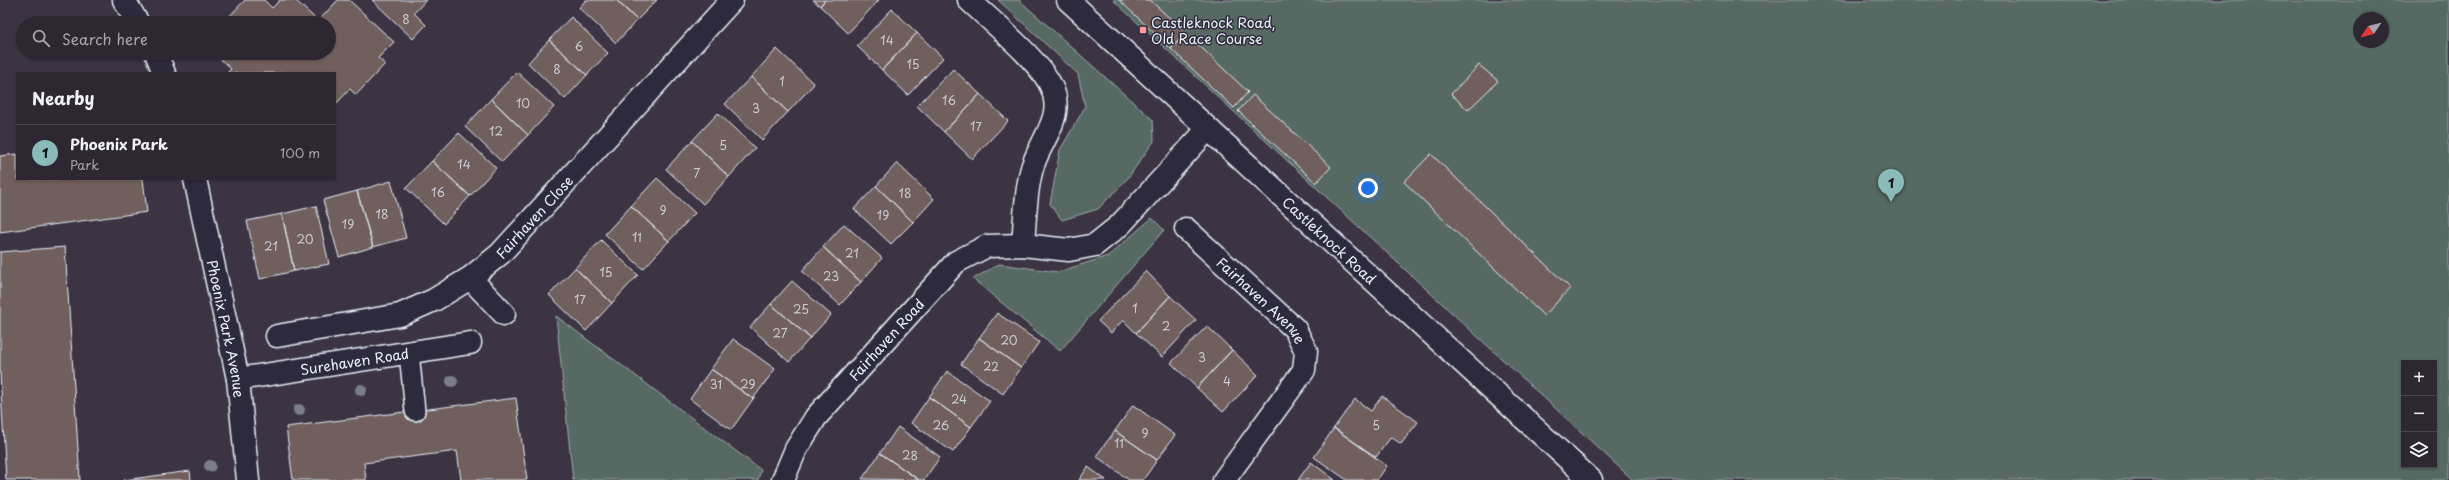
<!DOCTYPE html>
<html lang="en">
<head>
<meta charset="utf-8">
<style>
	:root { --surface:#2d2732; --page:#352f3a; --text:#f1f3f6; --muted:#a7a5ac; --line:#48444d; --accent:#8bbbb9 }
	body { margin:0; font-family:"Playpen Sans",sans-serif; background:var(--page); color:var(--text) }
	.controls { position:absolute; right:12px; bottom:12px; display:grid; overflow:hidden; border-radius:0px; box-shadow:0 1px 3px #0004 }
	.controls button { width:36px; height:36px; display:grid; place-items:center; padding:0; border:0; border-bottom:1px solid var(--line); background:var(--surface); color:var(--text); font:20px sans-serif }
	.compass { position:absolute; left:2353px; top:12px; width:36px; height:36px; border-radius:50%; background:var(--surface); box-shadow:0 1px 3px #0004; rotate:235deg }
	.you { position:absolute; left:1368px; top:188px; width:14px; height:14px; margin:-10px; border:3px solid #fff; border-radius:50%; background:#1a73e8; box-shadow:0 0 0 6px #1a73e833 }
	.badge { display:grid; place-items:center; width:26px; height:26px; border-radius:50%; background:var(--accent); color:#111; font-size:13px; font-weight:700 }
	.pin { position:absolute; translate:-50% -33px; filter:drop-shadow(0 1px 2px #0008) }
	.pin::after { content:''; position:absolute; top:21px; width:14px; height:12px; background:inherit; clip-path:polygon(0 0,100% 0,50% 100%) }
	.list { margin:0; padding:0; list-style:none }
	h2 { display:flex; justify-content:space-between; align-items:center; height:52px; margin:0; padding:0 16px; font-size:17px }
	h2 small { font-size:13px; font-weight:400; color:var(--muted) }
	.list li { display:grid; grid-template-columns:26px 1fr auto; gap:12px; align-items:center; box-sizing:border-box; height:56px; padding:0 16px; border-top:1px solid var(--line) }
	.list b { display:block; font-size:15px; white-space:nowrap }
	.list p { margin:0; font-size:13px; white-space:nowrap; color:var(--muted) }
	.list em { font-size:13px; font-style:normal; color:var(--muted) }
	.icon { flex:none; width:22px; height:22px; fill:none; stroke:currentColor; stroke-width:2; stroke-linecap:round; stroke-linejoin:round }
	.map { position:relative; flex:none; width:2449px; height:480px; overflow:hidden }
	.search { position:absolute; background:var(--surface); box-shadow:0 1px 3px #0004; left:16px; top:16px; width:320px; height:44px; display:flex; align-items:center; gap:10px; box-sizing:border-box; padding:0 14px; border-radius:22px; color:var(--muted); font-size:15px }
	.panel { position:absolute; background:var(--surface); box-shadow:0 1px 3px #0004; left:16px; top:72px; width:320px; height:108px; border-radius:0px }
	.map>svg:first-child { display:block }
	.green { fill:#566962; stroke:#9fadad; fill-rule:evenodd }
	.building { fill:#705e5d; stroke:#e8f1f8 }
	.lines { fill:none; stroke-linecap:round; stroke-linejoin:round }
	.service-casing { stroke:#e8f1f8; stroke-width:22 }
	.minor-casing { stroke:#e8f1f8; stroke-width:25 }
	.secondary-casing { stroke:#e8f1f8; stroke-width:25 }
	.service { stroke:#2f2a3d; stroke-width:19 }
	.minor { stroke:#2f2a3d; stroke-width:22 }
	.secondary { stroke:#2f2a3d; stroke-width:22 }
	.tree { fill:#7b7e86 }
	.poi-dot { fill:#ff9aa2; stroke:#2f2a3d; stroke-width:1.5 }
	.labels { text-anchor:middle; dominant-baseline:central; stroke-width:3; stroke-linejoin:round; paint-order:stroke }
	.number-label { font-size:12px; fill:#caccd1 }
	.poi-label { font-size:14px; fill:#e8f1f8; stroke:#2f2a3d; text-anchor:start }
	.street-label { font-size:14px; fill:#e8f1f8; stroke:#2f2a3d }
</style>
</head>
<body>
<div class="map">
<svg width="2449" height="480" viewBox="0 0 2449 480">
	<rect width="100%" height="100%" fill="#3c3443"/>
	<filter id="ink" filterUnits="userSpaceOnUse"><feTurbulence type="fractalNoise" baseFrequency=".025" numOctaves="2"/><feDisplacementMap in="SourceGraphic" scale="8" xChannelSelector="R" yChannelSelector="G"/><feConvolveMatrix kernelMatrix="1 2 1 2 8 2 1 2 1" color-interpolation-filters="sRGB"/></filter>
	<g filter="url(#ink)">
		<path class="green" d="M998,0h21l134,120 1,21 -26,37 -30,31 -36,11 -12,-16 10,-54 25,-43 -7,-33z
			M1113,0h1336v480h-816zM2359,18h24v24h-24zM2404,363h30v102h-30z
			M1152,218l12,12 -104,121 -87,-72 26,-15 59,8 50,-16z
			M556,316l205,154 -3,10h-185z"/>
		<path class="building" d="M245,0h19l8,8 8,-8h15l23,21 20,-21h11l45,42 -16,16 7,6 -29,31 -6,-6 -15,16v-32h-108l4,-4 -17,-16h115v-30h-106z
			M372,0h54l-12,13 12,12 -13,14z
			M586,0h30l21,20 -21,23 -37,-35z
			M616,0h41l-20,20z
			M813,0h12l-5,6z
			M825,0h54l-31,33 -28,-27z
			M1119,0h31l36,33 -15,16z
			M892,9l25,24 -35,37 -25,-24z
			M571,17l37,36 -21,22 -38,-35z
			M917,33l26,25 -35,37 -26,-25z
			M1186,33l62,59 -14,16 -63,-59z
			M549,40l38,35 -22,24 -37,-36z
			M777,49l37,35 -26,28 -37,-35z
			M1479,65l19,16 -30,29 -17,-16z
			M953,69l27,25 -36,38 -27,-26z
			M517,72l37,35 -26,28 -37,-36z
			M751,77l37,35 -26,28 -37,-36z
			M980,94l28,27 -36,38 -28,-27z
			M1253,95l78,72 -15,16 -78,-72z
			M491,99l37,36 -26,27 -37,-35z
			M718,113l37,35 -26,29 -37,-36z
			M459,133l37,35 -26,28 -38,-35z
			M692,141l37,36 -26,27 -37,-35z
			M17,154v25h126l4,33 -147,20v-76z
			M1431,154l139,134 -26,28 -140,-134z
			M432,161l38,35 -26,28 -38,-36z
			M897,163l37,36 -21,23 -37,-36z
			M657,178l38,35 -26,28 -38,-35z
			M391,181l15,57 -33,9 -16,-56z
			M876,186l37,36 -22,22 -37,-35z
			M357,191l16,56 -34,10 -16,-57z
			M316,206l13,58 -35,7 -12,-57z
			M631,206l38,35 -26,28 -38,-35z
			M282,214l12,57 -34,8 -13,-58z
			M844,224l38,34 -21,24 -38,-35z
			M601,240l37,35 -26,28 -37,-35z
			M65,247l15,233h-74l-6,-107v-121z
			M823,247l38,35 -21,23 -38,-34z
			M575,268l37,35 -26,28 -37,-36z
			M1146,271l24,25 -34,37 -13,-13 -12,13 -13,-12z
			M792,281l39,34 -21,23 -39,-34z
			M1170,296l26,24 -34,37 -26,-24z
			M771,304l39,34 -21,24 -39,-35z
			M997,313l42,29 -18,26 -42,-30z
			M1207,326l25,24 -35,38 -26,-25z
			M979,338l42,30 -18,26 -42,-30z
			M733,339l42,30 -22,30 -42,-30z
			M1232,350l26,25 -35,37 -26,-24z
			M711,369l42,30 -22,31 -41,-31z
			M947,371l43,30 -19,26 -42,-30z
			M1382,396l36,26 -17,22 -10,-7 -15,20 -42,-29 21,-29 16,12z
			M929,397l42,30 -18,25 -42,-29z
			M516,398l11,82h-66l-4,-29 -93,12 2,17h-73l-7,-53z
			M1133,405l42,30 -18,25 -42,-29z
			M898,427l42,30 -16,23h-5l-39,-27z
			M1334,428l53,38 -10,14h-30l-33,-23z
			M1115,431l42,29 -14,20h-14l-33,-24z
			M880,453l39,27 -57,-1z
			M1311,462l24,18h-37z
			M1088,467l18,13h-27z
			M190,471l1,9h-67z"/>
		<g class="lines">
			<defs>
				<path id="service" d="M409,353l6,58"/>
				<g id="minor">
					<path d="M124,0l14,23"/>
					<path d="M969,0c22,21 70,60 82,86 16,32 -14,57 -20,86 -6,24 -6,49 -8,73"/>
					<path d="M156,53l8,20"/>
					<path id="s1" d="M195,179l43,200 10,101"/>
					<path id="s2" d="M1186,229l109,100 11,22 -2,19 -80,110"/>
					<path d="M470,278l34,36"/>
					<path id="s3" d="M277,336l123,-21 34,-15 36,-22 30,-24 232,-254"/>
					<path id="s4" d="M238,379l232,-36"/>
					<path id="s5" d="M783,480l13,-31 20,-32 140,-155 31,-16 36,-1 46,5 26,-5 25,-20 87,-95"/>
				</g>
				<g id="secondary">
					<path id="s6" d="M1068,0l523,480"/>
				</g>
			</defs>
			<use href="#service" class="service-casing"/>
			<use href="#minor" class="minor-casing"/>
			<use href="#secondary" class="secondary-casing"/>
			<use href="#service" class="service"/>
			<use href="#minor" class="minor"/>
			<use href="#secondary" class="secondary"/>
		</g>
		<g class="tree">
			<circle cx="452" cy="381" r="6"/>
			<circle cx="361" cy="390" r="6"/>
			<circle cx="299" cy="410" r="6"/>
			<circle cx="210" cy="466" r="6"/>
		</g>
	</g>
	<rect class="poi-dot" x="1139" y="26" width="8" height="8" rx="2"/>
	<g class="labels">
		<g class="number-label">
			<text x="406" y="19">8</text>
			<text x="887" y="40">14</text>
			<text x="579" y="46">6</text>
			<text x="913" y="64">15</text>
			<text x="557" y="69">8</text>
			<text x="782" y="81">1</text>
			<text x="949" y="100">16</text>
			<text x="523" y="103">10</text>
			<text x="756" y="108">3</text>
			<text x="976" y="126">17</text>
			<text x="496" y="131">12</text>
			<text x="723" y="145">5</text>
			<text x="464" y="164">14</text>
			<text x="697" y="173">7</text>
			<text x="438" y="192">16</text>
			<text x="905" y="193">18</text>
			<text x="663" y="210">9</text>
			<text x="382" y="214">18</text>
			<text x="883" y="215">19</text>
			<text x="348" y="224">19</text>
			<text x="637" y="237">11</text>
			<text x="305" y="239">20</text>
			<text x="271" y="246">21</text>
			<text x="852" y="253">21</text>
			<text x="606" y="272">15</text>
			<text x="831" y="276">23</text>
			<text x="580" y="299">17</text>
			<text x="1135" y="308">1</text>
			<text x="801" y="309">25</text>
			<text x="1166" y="326">2</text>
			<text x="780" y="333">27</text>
			<text x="1009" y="340">20</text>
			<text x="1202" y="357">3</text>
			<text x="991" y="366">22</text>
			<text x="1227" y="381">4</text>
			<text x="716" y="384">31</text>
			<text x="748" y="384">29</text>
			<text x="959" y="399">24</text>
			<text x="941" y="425">26</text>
			<text x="1376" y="425">5</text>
			<text x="1145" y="433">9</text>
			<text x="1119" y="443">11</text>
			<text x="910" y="455">28</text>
		</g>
		<g class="poi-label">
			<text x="1151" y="22">Castleknock Road,<tspan x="1151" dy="16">Old Race Course</tspan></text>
		</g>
		<g class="street-label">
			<text stroke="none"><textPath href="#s3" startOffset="293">Fairhaven Close</textPath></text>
			<text stroke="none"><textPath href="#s6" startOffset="355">Castleknock Road</textPath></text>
			<text stroke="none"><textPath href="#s2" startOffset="104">Fairhaven Avenue</textPath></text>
			<text stroke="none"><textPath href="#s1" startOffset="153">Phoenix Park Avenue</textPath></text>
			<text stroke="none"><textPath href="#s5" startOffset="176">Fairhaven Road</textPath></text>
			<text stroke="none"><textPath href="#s4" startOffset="118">Surehaven Road</textPath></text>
		</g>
	</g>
</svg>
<div class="controls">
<button>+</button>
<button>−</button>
<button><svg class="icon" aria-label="layers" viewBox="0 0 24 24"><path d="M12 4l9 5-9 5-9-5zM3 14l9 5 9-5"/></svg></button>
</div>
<svg class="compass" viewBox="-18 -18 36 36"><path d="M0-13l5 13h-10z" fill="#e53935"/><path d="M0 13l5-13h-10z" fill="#a7a5ac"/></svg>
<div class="you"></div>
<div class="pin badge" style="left:1891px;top:202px">1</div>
<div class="search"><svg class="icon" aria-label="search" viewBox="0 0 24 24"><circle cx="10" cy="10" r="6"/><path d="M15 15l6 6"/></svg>Search here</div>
<section class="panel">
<h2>Nearby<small></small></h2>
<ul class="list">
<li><span class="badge">1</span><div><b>Phoenix Park</b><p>Park</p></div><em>100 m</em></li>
</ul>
</section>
</div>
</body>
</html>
